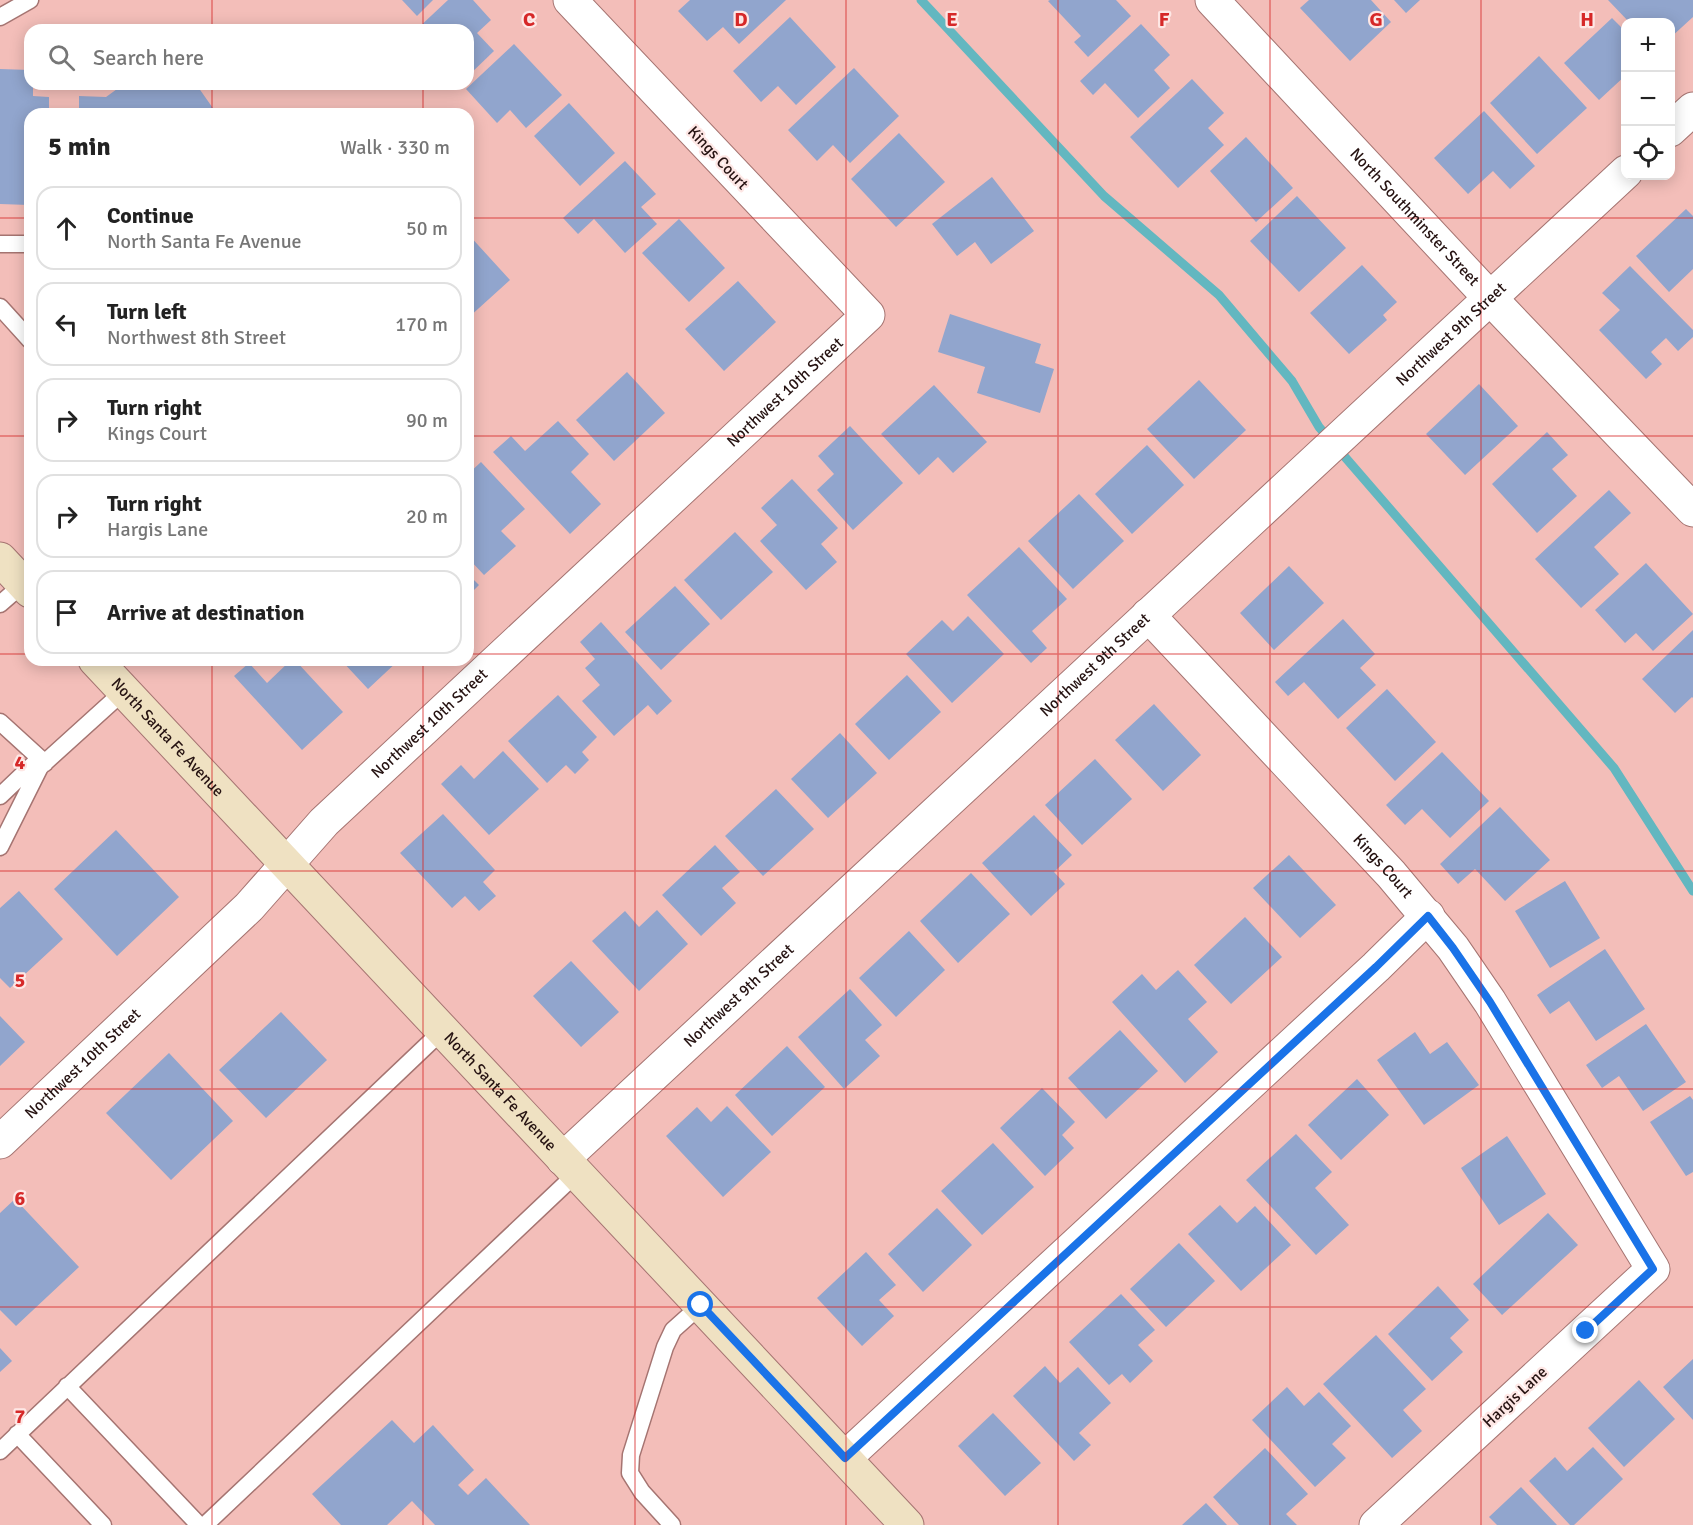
<!DOCTYPE html>
<html lang="en">
<head>
<meta charset="utf-8">
<style>
	:root { --surface:#fff; --page:#f2f2f2; --text:#222; --muted:#767676; --line:#e0e0e0 }
	body { margin:0; font-family:Signika,sans-serif; background:var(--page); color:var(--text) }
	.controls { position:absolute; right:18px; top:18px; display:grid; overflow:hidden; border-radius:12px; box-shadow:0 3px 15px #0003 }
	.controls button { width:54px; height:54px; display:grid; place-items:center; padding:0; border:0; border-bottom:2px solid var(--line); background:var(--surface); color:var(--text); font:30px sans-serif }
	.stop { position:absolute; width:18px; height:18px; margin:-14px; border:4px solid #1a73e8; border-radius:50%; background:#fff }
	.stop.end { background:#1a73e8; border-color:#fff; box-shadow:0 2px 6px #0008 }
	.list { margin:0; padding:0; list-style:none }
	h2 { display:flex; justify-content:space-between; align-items:center; height:78px; margin:0; padding:0 24px; font-size:26px }
	h2 small { font-size:20px; font-weight:400; color:var(--muted) }
	.list li { display:grid; grid-template-columns:39px 1fr auto; gap:18px; align-items:center; box-sizing:border-box; height:84px; margin:0 12px 12px; padding:0 12px; border:2px solid var(--line); border-radius:18px }
	.list b { display:block; font-size:22px; white-space:nowrap }
	.list p { margin:0; font-size:20px; white-space:nowrap; color:var(--muted) }
	.list em { font-size:20px; font-style:normal; color:var(--muted) }
	.icon { flex:none; width:33px; height:33px; fill:none; stroke:currentColor; stroke-width:2; stroke-linecap:round; stroke-linejoin:round }
	.map { position:relative; flex:none; width:1693px; height:1525px; overflow:hidden }
	.search { position:absolute; background:var(--surface); box-shadow:0 3px 15px #0003; left:24px; top:24px; width:450px; height:66px; display:flex; align-items:center; gap:15px; box-sizing:border-box; padding:0 21px; border-radius:18px; color:var(--muted); font-size:22px }
	.panel { position:absolute; background:var(--surface); box-shadow:0 3px 15px #0003; left:24px; top:108px; width:450px; height:558px; border-radius:18px }
	.map>svg:first-child { display:block }
	.lines { fill:none; stroke-linecap:round; stroke-linejoin:round }
	.stream { stroke:#63b7c0; stroke-width:9 }
	.building { fill:#91a5cd }
	.service-casing { stroke:#a57471; stroke-width:19 }
	.minor-casing { stroke:#a57471; stroke-width:35 }
	.secondary-casing { stroke:#a57471; stroke-width:35 }
	.service { stroke:#fff; stroke-width:16 }
	.minor { stroke:#fff; stroke-width:33 }
	.secondary { stroke:#efe1c2; stroke-width:33 }
	.route { stroke:#1a73e8; stroke-width:8 }
	.grid { fill:none; stroke:#d62828; stroke-width:1.5; stroke-opacity:0.55 }
	.labels { text-anchor:middle; dominant-baseline:central; stroke-width:4.5; stroke-linejoin:round; paint-order:stroke }
	.street-label { font-size:16px; fill:#251211; stroke:#fee7e5 }
	.grid-label { font-size:20px; text-anchor:middle; font-weight:bold; fill:#d62828; stroke:#fee7e5; stroke-width:4.5; stroke-linejoin:round; paint-order:stroke }
</style>
</head>
<body>
<div class="map">
<svg width="1693" height="1525" viewBox="0 0 1693 1525">
	<rect width="100%" height="100%" fill="#f3beb9"/>
	<g class="lines">
		<path class="stream" d="M921,0l183,196 115,99 73,86 27,46 295,341 79,123"/>
	</g>
	<path class="building" d="M402,0h31l-16,16z
		M448,0h25l18,20 -14,13 17,18 -26,25v-46h-52z
		M690,0h96l-47,44 -16,-17 -16,14 -29,-30z
		M1050,0h66l15,16 -43,41 -14,-15 7,-6 -33,-35z
		M1309,0h62l20,22 -41,39 -50,-53z
		M1394,0h26l-14,13z
		M1608,0h85v17l-23,21v-16h-41z
		M790,17l46,50 -40,38 -18,-19 -17,16 -28,-31z
		M1612,18l14,14v43l-27,25 -35,-37z
		M1141,24l29,31 -16,15 16,18 -32,30 -33,-35 -12,12 -13,-14z
		M514,44l48,51 -36,33 -16,-18 -13,13 -31,-34z
		M1539,56l48,52 -50,46 -47,-51z
		M854,68l45,48 -49,47 -17,-18 -16,16 -29,-31z
		M0,69l30,1v14h3v12l16,1v17h-19l-1,91 -29,-1z
		M1192,79l32,34 -16,15 16,17 -46,43 -48,-51z
		M124,84h72l21,30h-138v-18l27,1z
		M569,103l46,50 -35,33 -46,-50z
		M1484,111l51,55 -25,23 -17,-18 -25,23 -34,-36z
		M899,133l46,49 -49,45 -45,-48z
		M1246,137l47,51 -37,34 -46,-51z
		M625,161l31,33 -15,13 16,17 -32,29 -31,-34 -16,15 -15,-16z
		M992,177l42,54 -43,33 -16,-22 -18,14 -25,-32z
		M1297,196l49,52 -47,44 -49,-51z
		M1686,209l7,7v53l-24,23 -33,-36z
		M679,219l46,49 -36,34 -47,-49z
		M468,234l42,46 -42,38z
		M1362,265l35,37 -14,13 4,5 -38,34 -39,-41z
		M1630,266l63,64v7l-15,14 -12,-13 -15,14 11,12 -16,15 -47,-49 21,-20 -18,-17z
		M738,281l38,41 -52,49 -39,-42z
		M950,314l91,30 -6,19 19,6 -14,44 -63,-20 8,-26 -47,-15z
		M627,372l38,41 -51,48 -38,-41z
		M1199,380l47,50 -52,49 -47,-50z
		M1479,384l39,42 -53,49 -39,-41z
		M934,385l53,57 -34,31 -15,-16 -19,18 -38,-41z
		M558,421l31,33 -18,18 30,32 -31,30 -77,-82 18,-16 14,15z
		M850,426l53,57 -50,47 -36,-40 17,-16 -16,-18z
		M1547,432l21,23 -16,14 25,27 -40,37 -45,-49z
		M1147,445l37,40 -52,49 -37,-40z
		M481,462l44,47 -24,22 15,15 -32,29 -16,-17v-84z
		M792,479l46,49 -17,16 16,18 -31,28 -46,-49 17,-16 -16,-17z
		M1609,490l22,23 -37,34 25,27 -38,34 -46,-49z
		M1079,494l45,47 -51,48 -45,-48z
		M735,532l38,40 -52,48 -37,-40z
		M1019,547l48,52 -35,32 15,17 -16,15 -64,-68z
		M1646,563l47,51 -40,37 -17,-18 -11,10 -30,-33z
		M1289,566l35,37 -50,47 -34,-37z
		M468,574l11,11 -11,11z
		M675,586l35,38 -49,46 -36,-38z
		M968,616l36,38 -52,49 -46,-49 36,-34 11,11z
		M1343,619l32,35 -15,14 16,17 -38,34 -34,-37 -16,14 -13,-14z
		M601,622l71,79 -15,14 -9,-10 -34,31 -32,-35 18,-16 -15,-17 10,-9 -15,-17z
		M1693,630v68l-1,-1 -17,16 -33,-34z
		M291,660h4l48,52 -41,38 -68,-74 15,-13 18,20z
		M341,660h58l-31,29z
		M907,675l34,37 -52,48 -34,-36z
		M1387,689l49,53 -41,39 -49,-53z
		M558,695l39,42 -15,15 7,8 -14,14 -9,-9 -19,18 -39,-42z
		M1154,704l47,51 -38,36 -48,-51z
		M840,733l37,40 -49,45 -37,-39z
		M503,751l36,38 -50,46 -48,-51 20,-19 13,14z
		M1442,752l47,49 -39,37 -28,-29 -17,16 -19,-20z
		M1095,759l37,40 -50,46 -37,-40z
		M776,789l38,40 -51,47 -38,-40z
		M1500,807l50,53 -45,41 -30,-32 -17,15 -18,-20z
		M443,814l52,56 -12,12 13,14 -17,15 -14,-15 -13,12 -52,-55z
		M1034,815l38,40 -18,17 11,12 -34,32 -49,-53z
		M116,830l63,67 -62,59 -63,-67z
		M715,845l25,27 -18,16 14,15 -35,33 -39,-41z
		M1289,855l47,50 -36,33 -47,-50z
		M971,873l39,41 -52,49 -38,-42z
		M1565,881l35,57 -50,30 -35,-57z
		M19,891l44,48 -53,49 -10,-10v-70z
		M657,910l31,34 -49,47 -47,-50 33,-30 14,16z
		M1245,917l37,40 -51,47 -37,-39z
		M909,931l36,39 -49,47 -37,-39z
		M1605,949l40,60 -49,32 -27,-40 -19,13 -13,-19z
		M571,961l48,51 -38,35 -48,-51z
		M1178,970l29,32 -19,17 30,33 -33,31 -73,-81 30,-28 14,16z
		M850,989l32,36 -17,15 15,16 -36,33 -46,-52z
		M281,1012l46,48 -61,58 -47,-48z
		M0,1016l25,26 -25,24z
		M1646,1024l40,58 -43,29 -24,-35 -17,12 -16,-23z
		M1120,1030l38,41 -52,48 -38,-41z
		M1415,1032l15,22 17,-12 32,43 -55,40 -47,-65z
		M787,1046l38,41 -53,49 -37,-41z
		M169,1053l64,68 -62,59 -65,-67z
		M1357,1079l32,36 -48,45 -33,-35z
		M1042,1088l33,34 -13,13 12,13 -29,28 -45,-48z
		M1690,1096l3,4v72l-7,4 -36,-54z
		M727,1106l44,46 -48,45 -57,-61 31,-29 14,15z
		M1296,1134l36,38 -17,16 34,37 -33,30 -70,-75z
		M1507,1136l39,58 -47,31 -38,-57z
		M993,1143l41,44 -52,48 -41,-44z
		M15,1199l64,68 -63,59 -16,-16v-97z
		M1220,1205l17,18 18,-17 36,39 -50,46 -53,-57z
		M937,1208l35,37 -49,47 -35,-38z
		M1548,1213l30,32 -76,70 -29,-31z
		M1179,1243l36,38 -49,46 -36,-38z
		M866,1252l30,33 -17,15 15,16 -32,30 -45,-48z
		M1438,1286l31,34 -19,18 13,14 -31,29 -44,-47z
		M1121,1294l34,36 -17,15 15,16 -23,22 -8,-9 -13,11 -40,-43z
		M1376,1335l50,54 -23,21 19,21 -30,27 -69,-74z
		M0,1348l12,13 -12,11z
		M1693,1359v61l-30,-33z
		M1045,1366l15,17 18,-16 33,36 -32,30 12,12 -17,16 -61,-65z
		M1639,1380l36,39 -51,48 -36,-39z
		M1287,1387l17,19 15,-14 32,34 -19,18 14,14 -31,29 -63,-67z
		M993,1413l48,50 -36,33 -47,-50z
		M392,1420l22,23 19,-18 41,45 -16,15 10,10 18,-17 44,47h-95l-23,-24 -25,24h-46l-29,-31z
		M1593,1447l30,32 -49,46h-4l-41,-44 26,-24 12,14z
		M1265,1448l43,46 -22,20 11,11h-58l-26,-28z
		M1521,1487l36,38h-60l-8,-8z
		M1206,1503l21,22h-45z"/>
	<g class="lines">
		<defs>
			<path id="service" d="M0,17l30,-17
				M0,244h30
				M0,307l30,33
				M0,604l23,-20
				M0,722l45,41
				M0,796l40,-38
				M0,847l40,-80 84,-76
				M67,1386l132,139
				M17,1434l86,91
				M0,1451l443,-421
				M205,1525l372,-352
				M672,1525l-30,-33 -12,-19 1,-18 34,-108 8,-17 28,-25"/>
			<g id="minor">
				<path id="s1" d="M1212,0l278,298 203,212"/>
				<path d="M1670,130l23,-21"/>
				<path id="s2" d="M1148,615l243,259 62,74 37,54 163,267 -277,256"/>
				<path id="s3" d="M0,1142l249,-235 75,-85 544,-507 -298,-315"/>
				<path id="s4" d="M563,1159l1063,-987"/>
				<path d="M845,1458l531,-491 52,-51"/>
			</g>
			<g id="secondary">
				<path d="M0,559l30,32"/>
				<path id="s5" d="M95,660l812,865"/>
			</g>
		</defs>
		<use href="#service" class="service-casing"/>
		<use href="#minor" class="minor-casing"/>
		<use href="#secondary" class="secondary-casing"/>
		<use href="#service" class="service"/>
		<use href="#minor" class="minor"/>
		<use href="#secondary" class="secondary"/>
	</g>
	<g class="lines">
		<path class="route" d="M701,1305l144,153 531,-491 52,-51 25,32 37,54 163,267 -67,62"/>
	</g>
	<path class="grid" d="M212,0v30M423,0v30M635,0v1525M846,0v1525M1058,0v1525M1270,0v1525M1481,0v1525M212,84v30M423,84v30M0,218h30M468,218h1225M0,436h30M468,436h1225M0,654h30M468,654h1225M212,660v865M423,660v865M0,871h1693M0,1089h1693M0,1307h1693"/>
	<g class="labels">
		<g class="street-label">
			<text transform="translate(718 158) rotate(47)">Kings Court</text>
			<text stroke="none"><textPath href="#s1" startOffset="297">North Southminster Street</textPath></text>
			<text stroke="none"><textPath href="#s4" startOffset="1212">Northwest 9th Street</textPath></text>
			<text stroke="none"><textPath href="#s3" startOffset="1086">Northwest 10th Street</textPath></text>
			<text stroke="none"><textPath href="#s4" startOffset="726">Northwest 9th Street</textPath></text>
			<text stroke="none"><textPath href="#s3" startOffset="600">Northwest 10th Street</textPath></text>
			<text stroke="none"><textPath href="#s5" startOffset="106">North Santa Fe Avenue</textPath></text>
			<text stroke="none"><textPath href="#s2" startOffset="344">Kings Court</textPath></text>
			<text stroke="none"><textPath href="#s4" startOffset="240">Northwest 9th Street</textPath></text>
			<text stroke="none"><textPath href="#s3" startOffset="114">Northwest 10th Street</textPath></text>
			<text stroke="none"><textPath href="#s5" startOffset="592">North Santa Fe Avenue</textPath></text>
			<text transform="translate(1515 1397) rotate(-43)">Hargis Lane</text>
		</g>
	</g>
	<g class="grid-label">
		<text x="529" y="26">C</text>
		<text x="741" y="26">D</text>
		<text x="952" y="26">E</text>
		<text x="1164" y="26">F</text>
		<text x="1376" y="26">G</text>
		<text x="1587" y="26">H</text>
		<text x="20" y="769">4</text>
		<text x="20" y="987">5</text>
		<text x="20" y="1205">6</text>
		<text x="20" y="1423">7</text>
	</g>
</svg>
<div class="controls">
<button>+</button>
<button>−</button>
<button><svg class="icon" aria-label="locate" viewBox="0 0 24 24"><circle cx="12" cy="12" r="6"/><path d="M12 2v4M12 18v4M2 12h4M18 12h4"/></svg></button>
</div>
<div class="stop" style="left:701px;top:1305px"></div>
<div class="stop end" style="left:1586px;top:1331px"></div>
<div class="search"><svg class="icon" aria-label="search" viewBox="0 0 24 24"><circle cx="10" cy="10" r="6"/><path d="M15 15l6 6"/></svg>Search here</div>
<section class="panel">
<h2>5 min<small>Walk · 330 m</small></h2>
<ul class="list">
<li><svg class="icon" aria-label="ahead" viewBox="0 0 24 24"><path d="M12 20V5M6 11l6-6 6 6"/></svg><div><b>Continue</b><p>North Santa Fe Avenue</p></div><em>50 m</em></li>
<li><svg class="icon" aria-label="left" viewBox="0 0 24 24"><path d="M17 20v-9H6M10 6l-5 5 5 5"/></svg><div><b>Turn left</b><p>Northwest 8th Street</p></div><em>170 m</em></li>
<li><svg class="icon" aria-label="right" viewBox="0 0 24 24"><path d="M7 20v-9h11M14 6l5 5-5 5"/></svg><div><b>Turn right</b><p>Kings Court</p></div><em>90 m</em></li>
<li><svg class="icon" aria-label="right" viewBox="0 0 24 24"><path d="M7 20v-9h11M14 6l5 5-5 5"/></svg><div><b>Turn right</b><p>Hargis Lane</p></div><em>20 m</em></li>
<li><svg class="icon" aria-label="arrive" viewBox="0 0 24 24"><path d="M6 21V4h12l-3 4 3 4H6"/></svg><div><b>Arrive at destination</b></div></li>
</ul>
</section>
</div>
</body>
</html>
